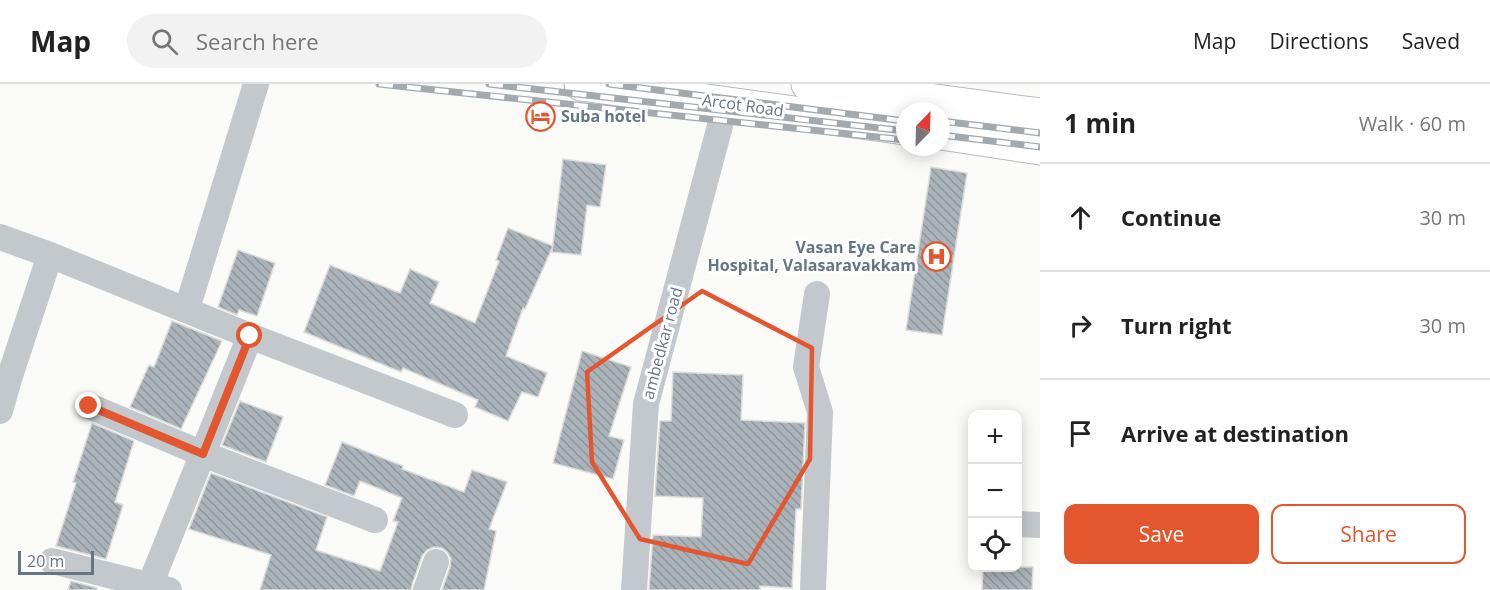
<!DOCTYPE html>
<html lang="en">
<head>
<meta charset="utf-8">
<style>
	:root { --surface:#fff; --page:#f2f2f2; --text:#222; --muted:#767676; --line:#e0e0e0; --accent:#e4572e }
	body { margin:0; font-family:"Open Sans",sans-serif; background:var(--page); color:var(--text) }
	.controls { position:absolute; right:18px; bottom:18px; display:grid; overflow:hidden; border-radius:12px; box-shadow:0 3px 15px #0003 }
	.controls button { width:54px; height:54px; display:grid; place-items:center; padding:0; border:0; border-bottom:2px solid var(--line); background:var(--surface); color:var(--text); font:30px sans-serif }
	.compass { position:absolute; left:896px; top:18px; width:54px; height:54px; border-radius:50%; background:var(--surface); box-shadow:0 3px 15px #0003; rotate:23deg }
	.scale { position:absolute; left:18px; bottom:15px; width:76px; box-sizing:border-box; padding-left:6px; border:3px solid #657683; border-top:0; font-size:16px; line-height:21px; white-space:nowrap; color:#657683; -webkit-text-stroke:4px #fff; paint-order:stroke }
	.stop { position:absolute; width:18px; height:18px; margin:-14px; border:4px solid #e4572e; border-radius:50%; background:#fff }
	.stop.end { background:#e4572e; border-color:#fff; box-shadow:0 2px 6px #0008 }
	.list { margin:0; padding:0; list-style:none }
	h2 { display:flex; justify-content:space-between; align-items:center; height:78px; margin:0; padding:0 24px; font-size:26px }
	h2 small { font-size:20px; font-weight:400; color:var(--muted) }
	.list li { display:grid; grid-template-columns:39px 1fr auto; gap:18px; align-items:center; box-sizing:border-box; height:108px; padding:0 24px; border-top:2px solid var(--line) }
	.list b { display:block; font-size:22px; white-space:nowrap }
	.list em { font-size:20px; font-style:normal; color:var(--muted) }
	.actions { display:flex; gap:12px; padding:18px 24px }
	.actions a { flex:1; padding:14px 0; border:2px solid var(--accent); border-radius:12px; text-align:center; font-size:21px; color:var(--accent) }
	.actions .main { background:var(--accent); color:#fff }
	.icon { flex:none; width:33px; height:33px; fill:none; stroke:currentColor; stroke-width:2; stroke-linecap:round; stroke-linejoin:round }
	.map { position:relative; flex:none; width:1040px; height:506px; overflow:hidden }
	header { display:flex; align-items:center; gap:36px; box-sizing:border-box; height:84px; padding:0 30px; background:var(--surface); border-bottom:2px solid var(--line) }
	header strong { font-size:28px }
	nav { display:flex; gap:33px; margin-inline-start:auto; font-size:21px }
	.search { width:420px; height:54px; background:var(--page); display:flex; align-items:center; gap:15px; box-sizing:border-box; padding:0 21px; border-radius:33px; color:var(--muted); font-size:22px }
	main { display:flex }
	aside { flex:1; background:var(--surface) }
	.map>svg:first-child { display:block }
	.building { fill:url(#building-back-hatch); stroke:#dcdcda; stroke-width:1.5 }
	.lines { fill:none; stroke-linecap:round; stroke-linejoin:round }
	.primary-casing { stroke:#b5babe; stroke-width:35 }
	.minor { stroke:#c3c8cc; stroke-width:26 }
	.primary { stroke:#fff; stroke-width:33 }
	.rail-casing { stroke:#a2aab0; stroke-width:7 }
	.rail { stroke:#fff; stroke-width:4.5; stroke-dasharray:14; stroke-linecap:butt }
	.route { stroke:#e4572e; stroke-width:8 }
	.marked { fill:none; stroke:#e4572e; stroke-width:4.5; stroke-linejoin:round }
	.labels { text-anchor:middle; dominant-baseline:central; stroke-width:6; stroke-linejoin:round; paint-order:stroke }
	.street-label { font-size:16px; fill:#657683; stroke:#fff }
	.poi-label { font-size:16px; font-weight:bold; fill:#657683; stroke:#fff; text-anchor:start }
</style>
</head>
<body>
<header>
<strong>Map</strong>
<div class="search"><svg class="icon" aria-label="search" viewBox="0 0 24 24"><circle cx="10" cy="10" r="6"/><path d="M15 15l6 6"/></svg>Search here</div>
<nav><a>Map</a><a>Directions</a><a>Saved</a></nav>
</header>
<main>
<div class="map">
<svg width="1040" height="506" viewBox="0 0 1040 506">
	<defs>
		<pattern id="building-back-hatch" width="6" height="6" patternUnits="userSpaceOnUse" patternTransform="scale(1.5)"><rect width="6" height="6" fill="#aab3b9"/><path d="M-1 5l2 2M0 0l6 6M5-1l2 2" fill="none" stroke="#8e969c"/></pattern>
	</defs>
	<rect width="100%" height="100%" fill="#fafaf8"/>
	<path class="building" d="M563,75l43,6 -6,42 -13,-2 -6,50 -29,-3z
		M931,83l36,6 -25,162 -36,-5z
		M508,144l45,18 -28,63 -2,-1 -17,48 41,17 -9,24 -16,-5 -14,29 -33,-14 3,-7 -75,-32 -2,4 -97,-40 26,-67 70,28 10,-24 29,13 -9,21 45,20 24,-62 -3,-1z
		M238,166l37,13 -18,53 -18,-6 -2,5 -19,-8z
		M172,237l50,20 -41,88 -51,-22 19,-42 5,2z
		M582,267l49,16 -22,69 15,4 -11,39 -60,-16z
		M673,288l70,3 -2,45 64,3 -4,86h-5l-4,79 -32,-2v4h-111l4,-55 48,2 2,-39 -48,-2 5,-75h11z
		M240,317l43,16 -17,45 -44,-17z
		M92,339l42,18 -19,61 8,3 -17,54 -50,-13 20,-63 -3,-1z
		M342,358l61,24 -1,3 62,23 8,-22 35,12 -18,47 7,2 -12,59h-42l8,-23 1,-8 -4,-7 -5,-4 -8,-1 -7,3 -5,6 -10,29 -1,5h-151l11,-35 -82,-26 22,-56 116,44 -11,33 64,21 18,-49 -5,-1 9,-23 -42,-17 -6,15 -29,-11z
		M983,483h50l-1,23h-50z
		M71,497l26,7v2h-29z"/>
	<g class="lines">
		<defs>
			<path id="primary" d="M581,0l324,44
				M808,0l232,31
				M941,49l99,15"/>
		</defs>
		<use href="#primary" class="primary-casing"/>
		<path class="minor" d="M0,153l50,18 200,81 205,79
			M187,225l69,-225
			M89,322l114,48 172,66
			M0,327l9,-32 41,-124
			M1018,440l22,1
			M52,477l117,29
			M148,506l102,-254
			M426,506l10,-28
			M634,506l12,-186 80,-301
			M813,506l7,-178 -14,-45 11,-73"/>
		<use href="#primary" class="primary"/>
		<defs>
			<path id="rail" d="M379,0l526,56
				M489,0l416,47
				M609,0l296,37
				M941,37l99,12
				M941,51l99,12"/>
		</defs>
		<use href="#rail" class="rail-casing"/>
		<use href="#rail" class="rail"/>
	</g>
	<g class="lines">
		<path class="route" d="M89,322l114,48 47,-118"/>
	</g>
	<path class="marked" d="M702,207l110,57 -2,111 -62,105 -108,-25 -48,-77 -5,-90z"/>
	<defs>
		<symbol id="hotel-ring" viewBox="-11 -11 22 22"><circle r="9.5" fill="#fff" stroke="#e4572e" stroke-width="1.5"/><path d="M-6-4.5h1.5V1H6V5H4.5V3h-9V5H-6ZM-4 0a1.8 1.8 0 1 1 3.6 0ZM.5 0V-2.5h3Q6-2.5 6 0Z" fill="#e4572e"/></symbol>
		<symbol id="hospital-ring" viewBox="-11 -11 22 22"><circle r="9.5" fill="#fff" stroke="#e4572e" stroke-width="1.5"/><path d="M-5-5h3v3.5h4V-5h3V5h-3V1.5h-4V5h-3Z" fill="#e4572e"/></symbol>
	</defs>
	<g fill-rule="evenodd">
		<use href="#hotel-ring" x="524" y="16" width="33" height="33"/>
		<use href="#hospital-ring" x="920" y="156" width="33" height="33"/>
	</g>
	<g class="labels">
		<g class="street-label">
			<text transform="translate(743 21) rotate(8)">Arcot Road</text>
			<text transform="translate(662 259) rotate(-75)">ambedkar road</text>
		</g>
		<g class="poi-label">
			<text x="561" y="32">Suba hotel</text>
			<text x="916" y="163" text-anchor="end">Vasan Eye Care<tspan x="916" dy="18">Hospital, Valasaravakkam</tspan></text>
		</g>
	</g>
</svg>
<div class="controls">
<button>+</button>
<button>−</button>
<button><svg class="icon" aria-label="locate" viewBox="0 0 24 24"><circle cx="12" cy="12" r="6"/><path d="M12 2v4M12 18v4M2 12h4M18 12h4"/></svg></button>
</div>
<svg class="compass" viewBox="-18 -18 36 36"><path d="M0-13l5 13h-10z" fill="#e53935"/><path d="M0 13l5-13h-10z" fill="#767676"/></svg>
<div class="scale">20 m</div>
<div class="stop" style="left:250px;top:252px"></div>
<div class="stop end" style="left:89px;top:322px"></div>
</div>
<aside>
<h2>1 min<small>Walk · 60 m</small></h2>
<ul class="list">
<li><svg class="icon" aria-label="ahead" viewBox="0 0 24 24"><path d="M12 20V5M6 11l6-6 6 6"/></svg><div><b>Continue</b></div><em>30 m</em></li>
<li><svg class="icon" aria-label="right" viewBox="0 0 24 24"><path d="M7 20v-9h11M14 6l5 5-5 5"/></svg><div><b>Turn right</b></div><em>30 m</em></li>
<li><svg class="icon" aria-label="arrive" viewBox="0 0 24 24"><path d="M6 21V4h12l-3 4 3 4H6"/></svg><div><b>Arrive at destination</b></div></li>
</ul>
<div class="actions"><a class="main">Save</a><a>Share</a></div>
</aside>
</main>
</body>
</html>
